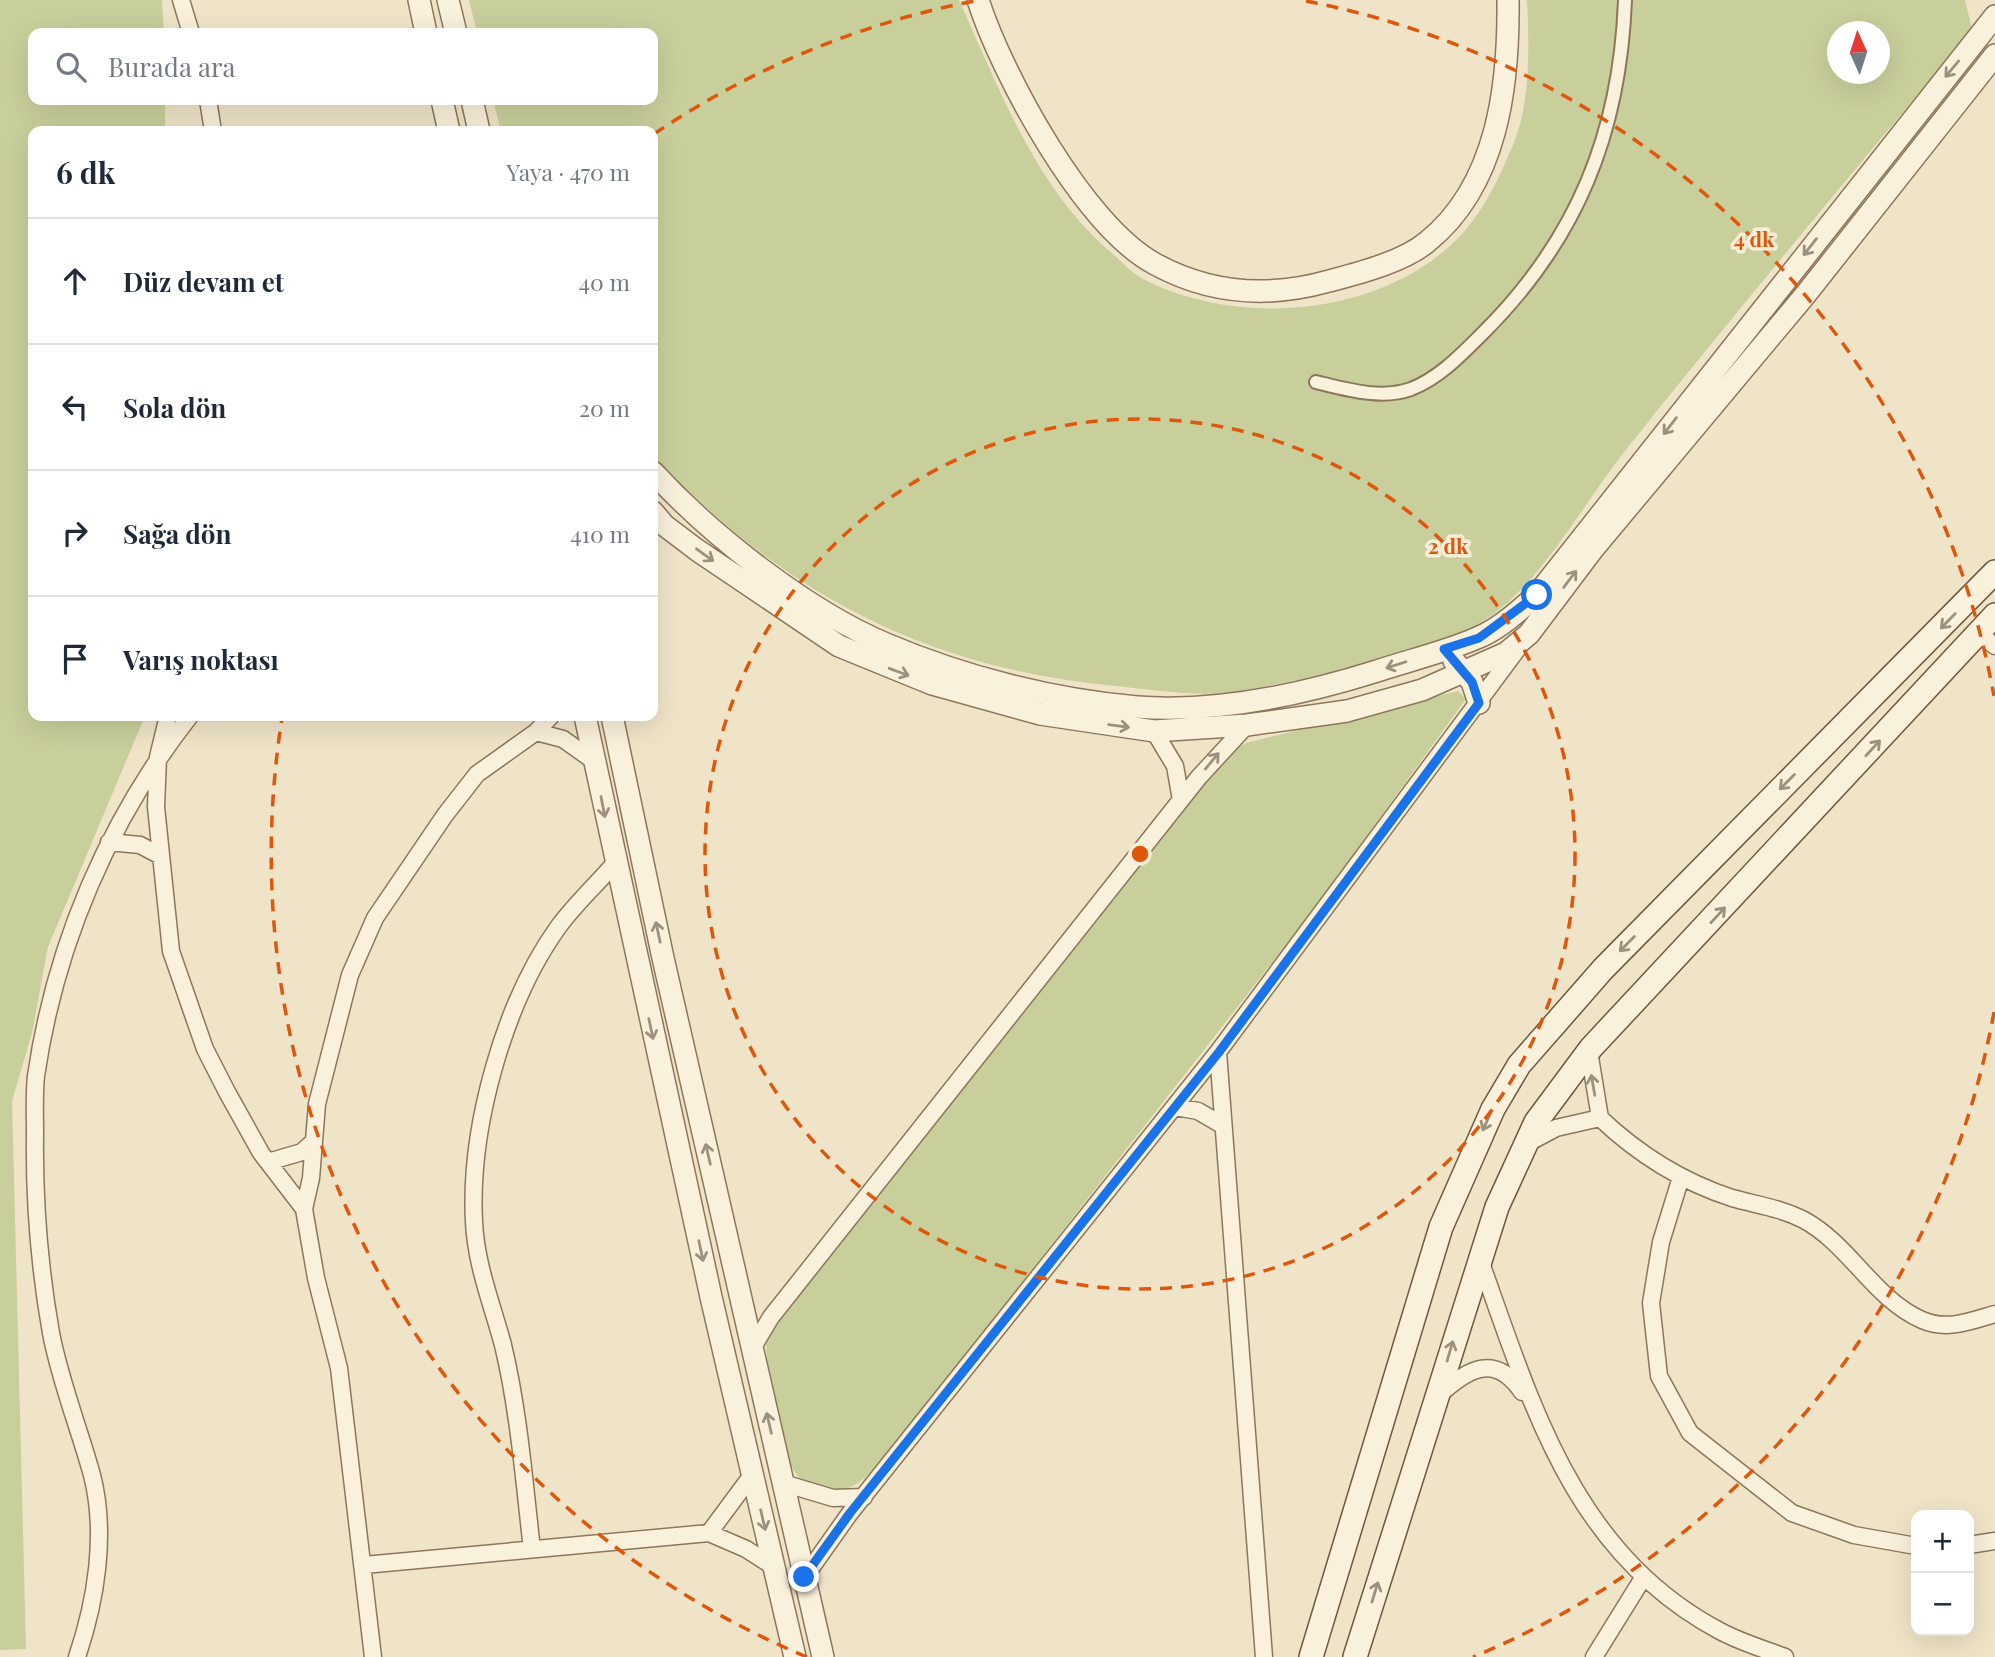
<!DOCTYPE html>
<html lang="tr">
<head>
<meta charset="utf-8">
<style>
	:root { --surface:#fff; --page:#f6f6f7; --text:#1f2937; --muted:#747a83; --line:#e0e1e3 }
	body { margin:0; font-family:"Playfair Display",serif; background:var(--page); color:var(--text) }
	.controls { position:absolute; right:21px; bottom:21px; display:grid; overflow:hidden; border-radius:14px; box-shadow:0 7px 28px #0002 }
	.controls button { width:63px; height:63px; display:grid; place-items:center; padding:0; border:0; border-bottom:2px solid var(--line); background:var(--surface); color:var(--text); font:35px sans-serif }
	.compass { position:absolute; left:1827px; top:21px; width:63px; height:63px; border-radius:50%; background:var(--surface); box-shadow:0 7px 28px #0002; rotate:357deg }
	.stop { position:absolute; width:21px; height:21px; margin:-16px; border:5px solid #1a73e8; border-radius:50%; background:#fff }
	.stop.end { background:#1a73e8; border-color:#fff; box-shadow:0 2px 7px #0008 }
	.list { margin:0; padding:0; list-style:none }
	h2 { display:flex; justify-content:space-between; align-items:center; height:91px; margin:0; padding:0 28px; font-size:30px }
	h2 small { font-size:23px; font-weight:400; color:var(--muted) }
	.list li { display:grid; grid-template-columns:46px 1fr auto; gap:21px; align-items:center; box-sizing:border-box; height:126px; padding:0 28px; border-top:2px solid var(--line) }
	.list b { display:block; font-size:26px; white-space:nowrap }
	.list em { font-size:23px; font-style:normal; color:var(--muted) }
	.icon { flex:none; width:38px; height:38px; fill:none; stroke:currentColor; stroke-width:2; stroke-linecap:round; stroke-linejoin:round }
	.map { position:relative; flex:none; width:1995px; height:1657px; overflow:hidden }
	.search { position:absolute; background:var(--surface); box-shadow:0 7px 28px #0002; left:28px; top:28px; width:630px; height:77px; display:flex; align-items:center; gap:18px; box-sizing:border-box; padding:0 24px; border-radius:14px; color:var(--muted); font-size:26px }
	.panel { position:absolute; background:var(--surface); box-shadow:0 7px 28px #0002; left:28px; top:126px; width:630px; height:595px; border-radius:14px }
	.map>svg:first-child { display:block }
	.green { fill:#c9cf9b; fill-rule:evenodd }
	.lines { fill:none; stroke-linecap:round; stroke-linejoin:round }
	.pedestrian-casing { stroke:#8d765c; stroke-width:16 }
	.minor-casing { stroke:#8d765c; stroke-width:19 }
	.tertiary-casing { stroke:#8d765c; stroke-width:24 }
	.secondary-casing { stroke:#6f573f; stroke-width:26 }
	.pedestrian { stroke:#faf1dc; stroke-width:12 }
	.minor { stroke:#faf1dc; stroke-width:16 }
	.tertiary { stroke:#faf1dc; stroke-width:21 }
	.secondary { stroke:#faf1dc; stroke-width:23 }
	.oneway { stroke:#9c907e }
	.route { stroke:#1a73e8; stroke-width:9 }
	.ring { fill:none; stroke:#df570d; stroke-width:3.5; stroke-dasharray:12 9 }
	.centre { fill:#df570d; stroke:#f7eed8; stroke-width:3.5 }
	.ring-label { font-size:21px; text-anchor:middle; font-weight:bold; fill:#df570d; stroke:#f7eed8; stroke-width:7; stroke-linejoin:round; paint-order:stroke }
</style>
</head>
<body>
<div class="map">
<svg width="1995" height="1657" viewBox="0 0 1995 1657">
	<rect width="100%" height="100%" fill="#f0e4c8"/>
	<path class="green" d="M0,0h162l2,33h-131v67h132v31h-132v585h112l-97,231 -16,86 -20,68 14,548 -26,1z
		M469,0h490c41,90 77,190 155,255 9,8 18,18 29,24 97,50 243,37 319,-45 23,-25 40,-62 52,-92 17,-42 15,-98 13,-142h438l7,29c-115,139 -231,276 -343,417 -41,50 -85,133 -138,170 -49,34 -116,49 -174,60 -28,5 -55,12 -83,16 -38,5 -80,-2 -118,-6 -191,-18 -332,-92 -463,-231v-324h-152l-8,-31h160v-67h-176zM1838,32h42v42h-42z
		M1458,691l8,8 -155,214 -424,542c-33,34 -35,41 -84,29l-12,-18 -24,-103 -1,-22 9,-20 448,-565 23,-13z"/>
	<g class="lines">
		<defs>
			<path id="pedestrian" d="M1316,382c29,7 65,18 95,7 28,-11 50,-34 71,-55 95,-94 138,-201 143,-334"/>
			<path id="minor" d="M181,0l10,33
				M208,100l5,31
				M1979,634l16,12
				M168,716l-10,41 -2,50 15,144 34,98 22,43 34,61 43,56
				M551,716l-15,16 27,7 31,22
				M1154,731l21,35 6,34
				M109,842l31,3 19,10
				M1589,1051l11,67c38,36 83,64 132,80 25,7 49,10 72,22 46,25 70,79 118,100 25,11 49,1 73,-6
				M1218,1052l46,605
				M1175,1107l23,4 24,14
				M1526,1144l30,-16 44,-10
				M268,1162l34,-10 12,-11
				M1681,1177l-20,65 -10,61 8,73 31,57 102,80 62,22 62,11
				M1480,1260c52,145 93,293 240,371 20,11 44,18 65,26
				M752,1349l19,-32 428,-540 48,-52
				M1438,1396c29,-27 57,-44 84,-4
				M783,1483l50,15 31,-1
				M709,1533l43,-58
				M1969,1545l26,-4
				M532,1549c-8,-68 -13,-137 -29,-204 -11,-41 -27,-80 -29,-123 -5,-94 30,-220 85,-296 16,-22 38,-42 56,-63
				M364,1565l345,-32 37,16 28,18
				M804,1578l46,-65 368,-461 301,-405
				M77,1657c19,-56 30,-123 15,-182 -13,-47 -32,-94 -41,-142 -12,-68 -17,-131 -16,-199 0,-19 -1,-40 1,-58 19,-131 73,-257 154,-360
				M373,1657l-34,-289 -23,-90 -12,-69 7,-31 6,-74 33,-129 25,-57 70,-103 32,-41 59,-42
				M1594,1657l49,-79"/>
			<path id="tertiary" d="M419,0l7,33
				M448,0l8,33
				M978,0c24,75 106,226 177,264 55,30 114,34 174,17 30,-8 74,-19 98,-39 71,-57 82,-157 81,-242
				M442,100l7,31
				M472,100l7,31
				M653,472c59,64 153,138 233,172 78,33 167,56 251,63 80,6 164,-12 240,-36 33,-11 68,-19 100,-33 23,-9 42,-28 60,-43l458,-579
				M653,512l11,13 33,25 142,96 93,38 108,30 114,17 93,-6 100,-14 75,-21 84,-37 23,-19 64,-85 213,-255 189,-239
				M1454,661l18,21 7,21
				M585,716l126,581 84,360
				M612,716l51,242 160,699"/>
			<path id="secondary" d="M1311,1657l130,-430 52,-118 26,-44 84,-96 392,-397
				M1355,1657l142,-450 39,-85 55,-74 404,-433"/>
		</defs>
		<use href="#pedestrian" class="pedestrian-casing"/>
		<use href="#minor" class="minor-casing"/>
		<use href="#tertiary" class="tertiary-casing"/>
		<use href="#secondary" class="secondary-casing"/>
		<use href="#pedestrian" class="pedestrian"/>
		<use href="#minor" class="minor"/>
		<use href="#tertiary" class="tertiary"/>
		<use href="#secondary" class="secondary"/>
	</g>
	<defs><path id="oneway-shaft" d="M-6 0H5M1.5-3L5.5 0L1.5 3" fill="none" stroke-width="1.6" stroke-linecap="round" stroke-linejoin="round" transform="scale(1.75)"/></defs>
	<g class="oneway">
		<use href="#oneway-shaft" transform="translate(1952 69) rotate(130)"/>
		<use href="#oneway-shaft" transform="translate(1810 247) rotate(128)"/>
		<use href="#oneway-shaft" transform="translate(1670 426) rotate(128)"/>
		<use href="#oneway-shaft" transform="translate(705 555) rotate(36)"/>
		<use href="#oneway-shaft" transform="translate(1570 579) rotate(-53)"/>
		<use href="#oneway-shaft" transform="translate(1948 621) rotate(134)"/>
		<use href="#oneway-shaft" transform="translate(1396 665) rotate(162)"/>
		<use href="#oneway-shaft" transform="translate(899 672) rotate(20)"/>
		<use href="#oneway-shaft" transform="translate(1119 726) rotate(8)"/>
		<use href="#oneway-shaft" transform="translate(1873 748) rotate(-47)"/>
		<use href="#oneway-shaft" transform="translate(1212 761) rotate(-50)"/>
		<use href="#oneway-shaft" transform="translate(1787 782) rotate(135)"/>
		<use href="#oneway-shaft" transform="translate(603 807) rotate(79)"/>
		<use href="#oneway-shaft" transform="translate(1718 915) rotate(-47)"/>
		<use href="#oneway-shaft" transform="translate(658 932) rotate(-102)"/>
		<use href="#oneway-shaft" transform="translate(1627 944) rotate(135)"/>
		<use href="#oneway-shaft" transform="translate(651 1029) rotate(78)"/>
		<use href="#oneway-shaft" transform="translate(1593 1085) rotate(-100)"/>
		<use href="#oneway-shaft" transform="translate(1487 1121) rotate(115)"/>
		<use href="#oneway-shaft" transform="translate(708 1154) rotate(-103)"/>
		<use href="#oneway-shaft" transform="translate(701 1251) rotate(78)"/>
		<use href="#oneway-shaft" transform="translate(1450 1351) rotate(-74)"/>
		<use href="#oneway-shaft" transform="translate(769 1423) rotate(-103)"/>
		<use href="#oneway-shaft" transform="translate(763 1520) rotate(77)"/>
		<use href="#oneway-shaft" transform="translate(1375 1592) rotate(-73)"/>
	</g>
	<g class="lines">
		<path class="route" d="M804,1577l46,-64 369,-461 260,-349 -7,-21 -28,-33 35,-11 58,-43"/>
	</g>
	<g class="ring">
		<circle cx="1140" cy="854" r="435"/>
		<path d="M1994 1012A869 869 0 0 1 1473 1657M807 1657A869 869 0 0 1 282 718M654 134A869 869 0 0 1 974 1M1306 1A869 869 0 0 1 1994 696"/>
	</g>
	<circle cx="1140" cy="854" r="10" class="centre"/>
	<g class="ring-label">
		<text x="1754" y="247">4 dk</text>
		<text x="1448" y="554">2 dk</text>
	</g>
</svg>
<div class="controls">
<button>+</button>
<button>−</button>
</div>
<svg class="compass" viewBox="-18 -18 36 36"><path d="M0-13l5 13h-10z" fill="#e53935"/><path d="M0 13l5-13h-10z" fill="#747a83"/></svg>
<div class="stop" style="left:1537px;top:595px"></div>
<div class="stop end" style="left:804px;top:1577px"></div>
<div class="search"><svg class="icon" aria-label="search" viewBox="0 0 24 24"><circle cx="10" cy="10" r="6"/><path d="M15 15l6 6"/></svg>Burada ara</div>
<section class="panel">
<h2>6 dk<small>Yaya · 470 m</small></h2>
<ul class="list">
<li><svg class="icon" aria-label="ahead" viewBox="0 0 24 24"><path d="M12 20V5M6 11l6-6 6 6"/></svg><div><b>Düz devam et</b></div><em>40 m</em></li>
<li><svg class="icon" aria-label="left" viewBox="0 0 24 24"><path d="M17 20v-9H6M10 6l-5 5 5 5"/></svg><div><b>Sola dön</b></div><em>20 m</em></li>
<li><svg class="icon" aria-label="right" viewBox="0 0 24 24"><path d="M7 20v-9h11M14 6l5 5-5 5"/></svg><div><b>Sağa dön</b></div><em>410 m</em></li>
<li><svg class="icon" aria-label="arrive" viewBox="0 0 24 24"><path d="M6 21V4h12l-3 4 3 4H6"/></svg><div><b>Varış noktası</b></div></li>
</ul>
</section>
</div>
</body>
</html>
